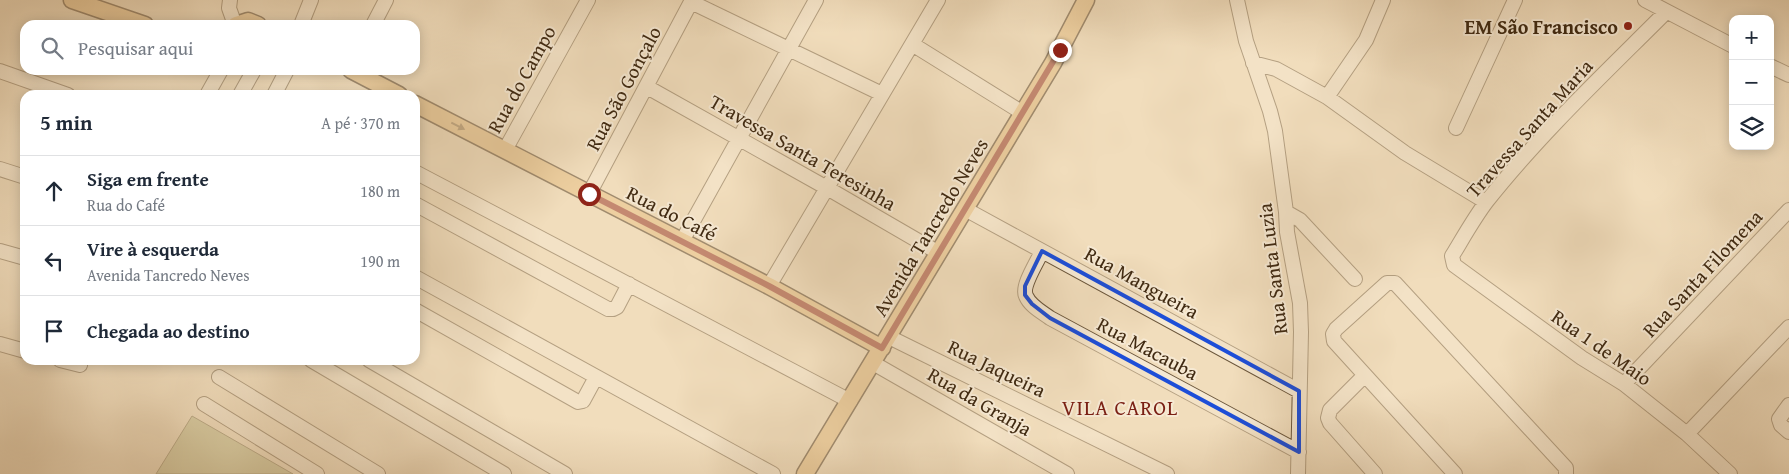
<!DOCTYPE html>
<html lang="pt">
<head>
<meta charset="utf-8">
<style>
	:root { --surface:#fff; --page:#f6f6f7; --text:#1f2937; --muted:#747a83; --line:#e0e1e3 }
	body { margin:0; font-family:"Gentium Book Plus",serif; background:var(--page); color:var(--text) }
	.controls { position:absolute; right:15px; top:15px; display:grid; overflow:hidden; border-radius:10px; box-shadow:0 2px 12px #0003 }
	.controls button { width:45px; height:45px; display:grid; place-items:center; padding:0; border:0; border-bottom:1px solid var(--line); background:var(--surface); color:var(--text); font:25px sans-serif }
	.stop { position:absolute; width:15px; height:15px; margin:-11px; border:4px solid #8f2418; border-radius:50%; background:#fff }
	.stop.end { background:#8f2418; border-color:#fff; box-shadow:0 1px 5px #0008 }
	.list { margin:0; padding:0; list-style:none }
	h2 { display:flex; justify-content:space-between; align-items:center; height:65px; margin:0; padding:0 20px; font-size:21px }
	h2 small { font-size:16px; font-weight:400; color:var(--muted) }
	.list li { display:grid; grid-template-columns:32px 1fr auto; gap:15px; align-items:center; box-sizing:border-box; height:70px; padding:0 20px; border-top:1px solid var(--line) }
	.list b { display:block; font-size:19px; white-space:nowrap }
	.list p { margin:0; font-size:16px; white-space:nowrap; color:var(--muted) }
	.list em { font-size:16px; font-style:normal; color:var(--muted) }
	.icon { flex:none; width:28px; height:28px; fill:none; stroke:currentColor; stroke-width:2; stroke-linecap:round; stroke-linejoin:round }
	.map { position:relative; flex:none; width:1789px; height:474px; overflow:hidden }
	.search { position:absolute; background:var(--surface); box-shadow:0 2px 12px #0003; left:20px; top:20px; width:400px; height:55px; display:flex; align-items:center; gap:12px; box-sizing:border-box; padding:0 18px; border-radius:15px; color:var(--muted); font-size:19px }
	.panel { position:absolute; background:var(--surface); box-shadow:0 2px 12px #0003; left:20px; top:90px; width:400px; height:275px; border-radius:15px }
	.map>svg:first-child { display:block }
	.grass { fill:#c1bf8c; stroke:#80744f }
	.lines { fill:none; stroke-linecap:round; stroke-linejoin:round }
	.minor-casing { stroke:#6c573c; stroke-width:16 }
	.major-casing { stroke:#402a12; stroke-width:19 }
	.minor { stroke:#f6e9d3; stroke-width:14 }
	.major { stroke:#e8be7e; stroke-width:16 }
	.oneway { fill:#8c6d43 }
	.route { stroke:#8f2418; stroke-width:6 }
	.marked { fill:none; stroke:#1d4ed8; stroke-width:4; stroke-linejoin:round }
	.poi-dot { fill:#8f2418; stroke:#f6e9d3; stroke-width:2 }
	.labels { text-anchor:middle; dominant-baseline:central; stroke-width:4; stroke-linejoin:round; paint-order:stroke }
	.poi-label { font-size:20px; font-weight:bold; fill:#402a12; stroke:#f6e9d3; text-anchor:end }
	.street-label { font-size:20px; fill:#402a12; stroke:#f6e9d3 }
	.neighbourhood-label { font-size:21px; letter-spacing:1px; fill:#7a1f14; stroke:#f6e9d3 }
</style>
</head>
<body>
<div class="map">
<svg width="1789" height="474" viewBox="0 0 1789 474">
	<rect width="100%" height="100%" fill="#f1ddbc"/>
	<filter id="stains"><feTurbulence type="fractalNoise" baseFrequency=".004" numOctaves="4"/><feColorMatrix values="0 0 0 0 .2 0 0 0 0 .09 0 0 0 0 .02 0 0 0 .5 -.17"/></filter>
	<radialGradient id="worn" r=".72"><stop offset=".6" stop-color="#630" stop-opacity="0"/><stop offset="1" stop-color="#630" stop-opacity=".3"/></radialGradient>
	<path class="grass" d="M192,416l101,58h-137z"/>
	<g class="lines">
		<defs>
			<path id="minor" d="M230,0l-1,8 6,17
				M1237,0l9,41 24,70 5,20 11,81 1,20 13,71 1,29 -3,142
				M1645,0l88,46
				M691,2l191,92
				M1666,12c-61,61 -125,121 -179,189 -13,17 -24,37 -35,55l2,9 128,93 42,26 63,50 43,40
				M301,25l10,-25
				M373,25l13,-25
				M912,44l111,69
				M1253,63l23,6 51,28 78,56 81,49
				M1770,66l19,9
				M0,71l68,24
				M647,87l180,101 112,65
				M207,95l14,-25
				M240,95l14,-25
				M274,95l13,-25
				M1327,97l39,-57 17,-40
				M1456,128l59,-128
				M505,150l83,-150
				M0,169l25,8
				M415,172l435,229
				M589,194l103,-194
				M415,204l193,105h5l4,-2 12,-23
				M965,209l334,182
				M1286,212l14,8 55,59
				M682,241l134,-241
				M0,251l25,7
				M1042,251c-4,10 -21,35 -16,45 4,10 16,16 24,22l249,134
				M415,277l358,197
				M769,286l169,-286
				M415,310l163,92 5,-1 13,-24
				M889,337l278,137
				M0,344l25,7
				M60,360l20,5
				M311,360l193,114
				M369,360l196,114
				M873,363l194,111
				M1365,375l-35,35 -2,8 2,5 45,51
				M219,377l159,97
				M1624,384l165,-174
				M204,404l113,70
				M1789,405l-10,14 2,6 8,7
				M1687,434l102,-107
				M1455,474l-121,-133 -1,-7 3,-5 51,-46h8l171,185v6"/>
			<path id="major" d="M72,0l73,25
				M236,25l12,-4 10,4
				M351,70l48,25
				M415,104l354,182 113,62
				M805,474l248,-411 33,-63"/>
		</defs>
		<use href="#minor" class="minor-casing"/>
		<use href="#major" class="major-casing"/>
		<use href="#minor" class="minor"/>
		<use href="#major" class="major"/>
	</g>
	<defs><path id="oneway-solid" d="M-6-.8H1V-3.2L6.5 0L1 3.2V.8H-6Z" transform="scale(1.25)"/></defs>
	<use class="oneway" href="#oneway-solid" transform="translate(458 126) rotate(27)"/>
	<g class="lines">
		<path class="route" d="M589,194l180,92 113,62 178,-298"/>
	</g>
	<path d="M0 0H1789V474H0ZM1042,251l257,140v61l-249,-134 -18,-14 -7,-9v-9z" fill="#f1ddbc" fill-opacity=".55" fill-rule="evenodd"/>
	<path class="marked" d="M1042,251l257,140v61l-249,-134 -18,-14 -7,-9v-9z"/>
	<circle class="poi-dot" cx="1628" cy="26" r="5"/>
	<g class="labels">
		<g class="poi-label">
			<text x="1618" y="26">EM São Francisco</text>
		</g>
		<g class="street-label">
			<text transform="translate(521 79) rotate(-61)">Rua do Campo</text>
			<text transform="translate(623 88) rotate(-62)">Rua São Gonçalo</text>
			<text transform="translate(1529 128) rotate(-48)">Travessa Santa Maria</text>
			<text transform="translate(803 152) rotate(30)">Travessa Santa Teresinha</text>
			<text transform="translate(672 213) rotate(27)">Rua do Café</text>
			<text transform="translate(930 227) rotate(-59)">Avenida Tancredo Neves</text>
			<text transform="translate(1272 269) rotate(-97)">Rua Santa Luzia</text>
			<text transform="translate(1702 273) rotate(-47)">Rua Santa Filomena</text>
			<text transform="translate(1142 282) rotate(29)">Rua Mangueira</text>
			<text transform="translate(1602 347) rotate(35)">Rua 1 de Maio</text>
			<text transform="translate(1148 348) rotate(28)">Rua Macauba</text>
			<text transform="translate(997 368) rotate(26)">Rua Jaqueira</text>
			<text transform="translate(980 401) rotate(30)">Rua da Granja</text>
		</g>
		<g class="neighbourhood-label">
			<text x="1120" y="407">VILA CAROL</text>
		</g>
	</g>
	<rect width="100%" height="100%" filter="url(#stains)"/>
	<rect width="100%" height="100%" fill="url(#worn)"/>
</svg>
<div class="controls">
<button>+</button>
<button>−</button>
<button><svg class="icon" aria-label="layers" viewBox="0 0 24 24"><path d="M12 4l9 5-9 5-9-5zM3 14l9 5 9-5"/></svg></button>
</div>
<div class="stop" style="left:589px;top:194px"></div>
<div class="stop end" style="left:1060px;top:50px"></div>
<div class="search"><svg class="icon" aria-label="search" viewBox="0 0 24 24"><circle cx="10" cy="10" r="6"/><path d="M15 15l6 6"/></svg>Pesquisar aqui</div>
<section class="panel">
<h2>5 min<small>A pé · 370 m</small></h2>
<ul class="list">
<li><svg class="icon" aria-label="ahead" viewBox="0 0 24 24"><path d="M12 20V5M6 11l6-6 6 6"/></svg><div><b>Siga em frente</b><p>Rua do Café</p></div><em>180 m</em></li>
<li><svg class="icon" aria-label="left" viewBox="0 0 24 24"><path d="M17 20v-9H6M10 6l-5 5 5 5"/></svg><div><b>Vire à esquerda</b><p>Avenida Tancredo Neves</p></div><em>190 m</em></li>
<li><svg class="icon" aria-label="arrive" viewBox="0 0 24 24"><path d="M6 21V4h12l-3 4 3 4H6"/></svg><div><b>Chegada ao destino</b></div></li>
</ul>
</section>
</div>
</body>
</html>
